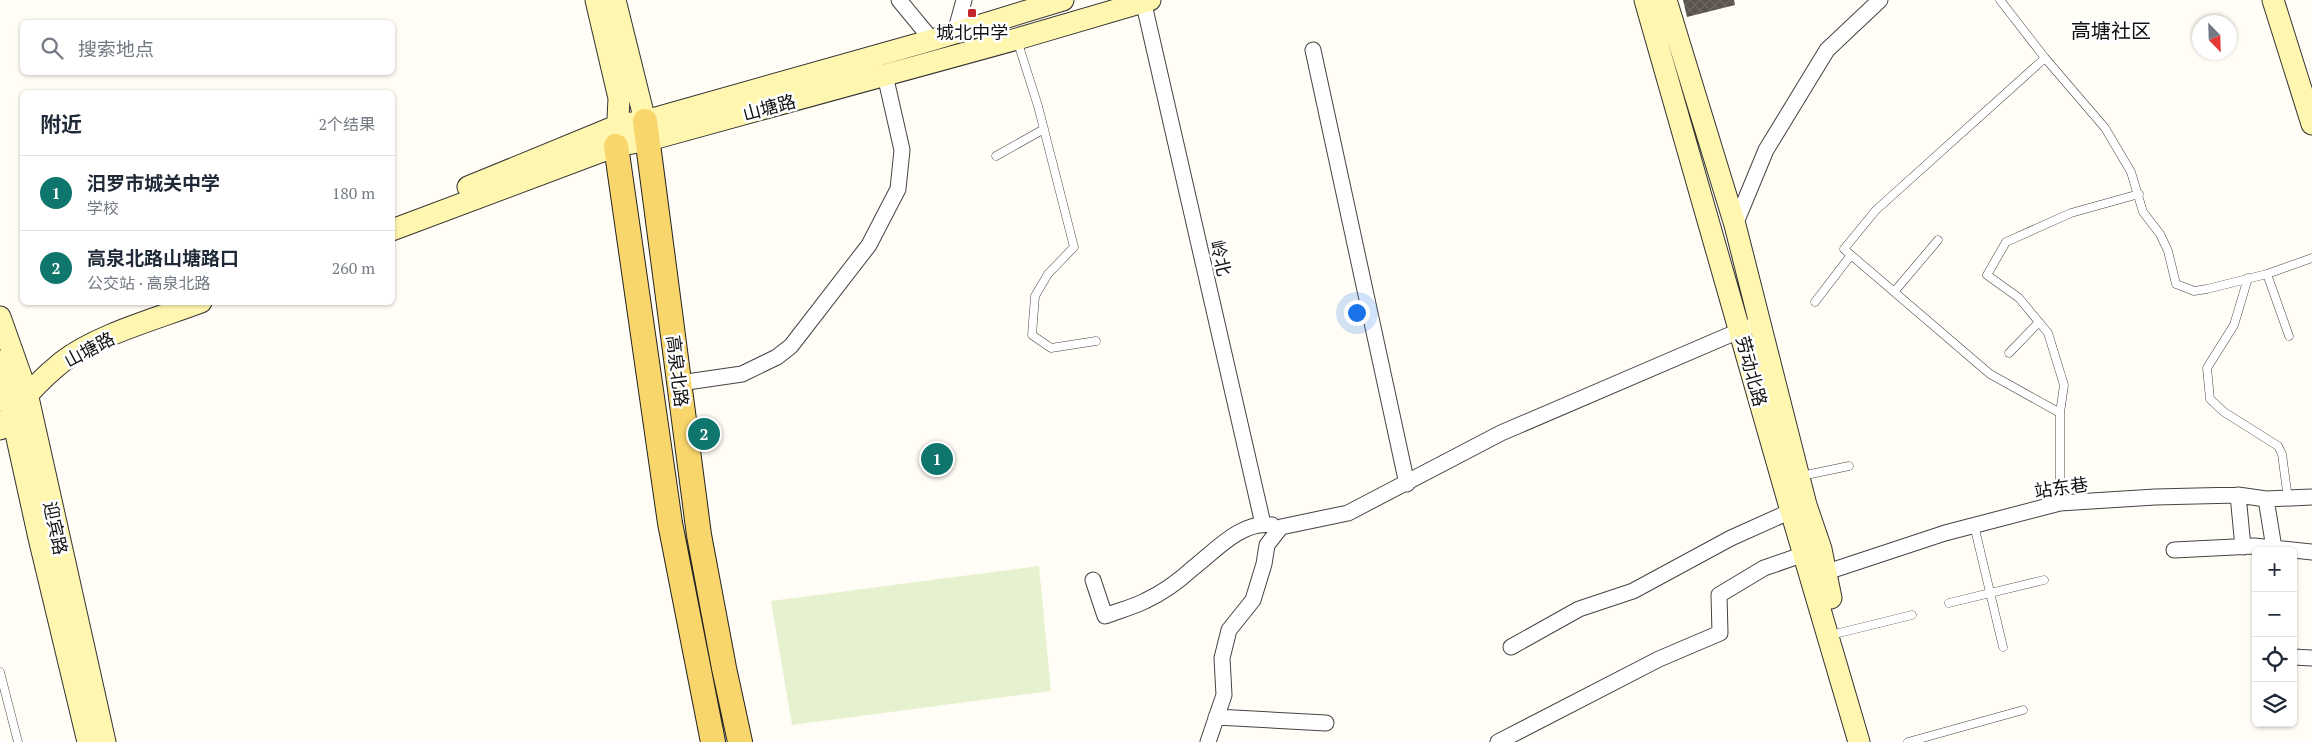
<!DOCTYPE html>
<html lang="zh">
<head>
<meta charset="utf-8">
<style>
	:root { --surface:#fff; --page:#f2f2f3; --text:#1f2937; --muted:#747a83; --line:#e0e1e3; --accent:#0f766e }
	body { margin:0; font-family:"PT Serif","Noto Sans SC",serif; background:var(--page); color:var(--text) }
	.controls { position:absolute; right:15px; bottom:15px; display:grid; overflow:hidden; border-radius:8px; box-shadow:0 1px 4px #0004 }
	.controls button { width:45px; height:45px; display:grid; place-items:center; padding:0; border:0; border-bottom:1px solid var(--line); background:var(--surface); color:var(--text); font:25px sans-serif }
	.compass { position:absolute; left:2192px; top:15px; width:45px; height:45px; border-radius:50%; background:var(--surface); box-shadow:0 1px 4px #0004; rotate:157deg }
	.you { position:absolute; left:1356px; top:312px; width:18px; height:18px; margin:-12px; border:4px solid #fff; border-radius:50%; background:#1a73e8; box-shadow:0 0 0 8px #1a73e833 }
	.badge { display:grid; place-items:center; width:32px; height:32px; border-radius:50%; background:var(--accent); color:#fff; font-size:16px; font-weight:700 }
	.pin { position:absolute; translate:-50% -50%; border:2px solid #fff; box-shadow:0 1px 5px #0006 }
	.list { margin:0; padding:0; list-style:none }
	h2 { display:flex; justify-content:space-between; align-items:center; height:65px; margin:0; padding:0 20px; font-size:21px }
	h2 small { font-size:16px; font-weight:400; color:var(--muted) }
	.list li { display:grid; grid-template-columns:32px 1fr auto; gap:15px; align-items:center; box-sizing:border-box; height:75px; padding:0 20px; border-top:1px solid var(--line) }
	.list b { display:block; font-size:19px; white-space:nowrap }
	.list p { margin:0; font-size:16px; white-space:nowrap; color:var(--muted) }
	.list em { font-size:16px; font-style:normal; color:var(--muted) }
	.icon { flex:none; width:28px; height:28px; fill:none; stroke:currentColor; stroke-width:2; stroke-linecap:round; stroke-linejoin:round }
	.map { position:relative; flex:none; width:2312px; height:742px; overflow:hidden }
	.search { position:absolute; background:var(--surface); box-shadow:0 1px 4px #0004; left:20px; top:20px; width:375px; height:55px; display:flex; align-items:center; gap:12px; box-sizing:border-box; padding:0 18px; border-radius:8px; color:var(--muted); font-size:19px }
	.panel { position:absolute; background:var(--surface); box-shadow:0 1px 4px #0004; left:20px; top:90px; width:375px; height:215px; border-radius:8px }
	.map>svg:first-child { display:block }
	.pitch { fill:#e6f2cf }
	.building { fill:url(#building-cross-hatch) }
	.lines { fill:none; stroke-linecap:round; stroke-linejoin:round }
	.lane-casing { stroke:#444; stroke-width:9 }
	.street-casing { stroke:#444; stroke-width:17 }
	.secondary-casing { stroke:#333; stroke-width:23 }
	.primary-casing { stroke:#222; stroke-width:26 }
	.lane { stroke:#fff; stroke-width:8 }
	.street { stroke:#fff; stroke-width:15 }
	.secondary { stroke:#fff6b0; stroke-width:21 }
	.primary { stroke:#f9d66b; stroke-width:24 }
	.poi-dot { fill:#c4262e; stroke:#fff; stroke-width:2 }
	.labels { text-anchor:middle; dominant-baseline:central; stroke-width:5; stroke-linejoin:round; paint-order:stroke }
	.poi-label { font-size:18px; fill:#111; stroke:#fff }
	.street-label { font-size:18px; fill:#111; stroke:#fff }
	.quarter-label { font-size:20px; fill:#111; stroke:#fff }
</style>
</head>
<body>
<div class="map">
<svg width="2312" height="742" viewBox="0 0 2312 742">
	<defs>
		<pattern id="building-cross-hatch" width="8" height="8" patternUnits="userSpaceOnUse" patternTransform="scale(1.25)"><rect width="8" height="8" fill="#5a524d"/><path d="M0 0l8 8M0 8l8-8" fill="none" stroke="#6d6662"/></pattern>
	</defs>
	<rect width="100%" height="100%" fill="#fffdf5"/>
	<path class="pitch" d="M1039,566l12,125 -259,34 -21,-124z"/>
	<path class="building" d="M1683,0h51l1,5 -48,12z"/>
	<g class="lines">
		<defs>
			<path id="lane" d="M2000,0l45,58 60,70 26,44 12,40 17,22 8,17 8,33 18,7 13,-2 60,-15 45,-16
				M1017,40l21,66 36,141 -26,27 -13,22 -3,39 19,13 45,-7
				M2045,58l-169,152 -32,39 146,125 70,39
				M996,156l48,-27
				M2267,274l22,62
				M2248,278l-14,47 -27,43 3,31 14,13 54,34 4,8 6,45
				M1894,292l44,-52
				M1815,302l36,-47
				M2009,353l30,-31
				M1801,476l48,-10
				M2060,503v-90l4,-28 -16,-52 -29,-35 -32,-23 19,-33 65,-29 68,-19
				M1974,525l29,122
				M1949,603l95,-23
				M1839,633l73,-18
				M0,672l18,70
				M1908,742l115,-32"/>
			<path id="street" d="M899,0l33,40
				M1143,0l120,524
				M955,33l9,-33
				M1313,50l94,434
				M1735,225l31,-75 61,-100 53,-50
				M680,383l62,-9 35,-17 14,-11 78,-101 29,-56 4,-39 -17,-75
				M2238,495l5,52
				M2266,499l8,49
				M2174,550l80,-4 58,6
				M1824,573l121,-40 115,-30 95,-6 83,-2 28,4 46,-2
				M1093,580l12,36c13,-5 28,-9 40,-15 17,-8 35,-21 48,-33 22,-17 49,-48 79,-43
				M1511,647l68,-38 54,-18 98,-53 69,-31
				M2293,657l19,1
				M1216,717l110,6
				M1208,742l16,-47 -2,-37 7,-28 24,-30 11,-36 3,-19 14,-18 67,-14 153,-80 247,-106
				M1498,742l161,-83 61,-26 -1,-38 45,-27 49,-17"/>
			<path id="secondary" d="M596,0l23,98 -2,41
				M615,0l30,121
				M1645,0l146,511 68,231
				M1666,0l69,225 71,280 15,44 10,49
				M2273,0l39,124
				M468,187l151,-62 26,-4 287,-81 131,-40
				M392,230l224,-84 33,-6 368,-101 133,-39
				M0,317l27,76 78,349
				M0,361l39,177 49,204
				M0,429c18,-25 37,-47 62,-67 34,-27 97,-44 139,-60"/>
			<path id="primary" d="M645,121l54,414 25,133 16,74
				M616,146l54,377 43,219"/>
		</defs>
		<use href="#lane" class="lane-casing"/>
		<use href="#street" class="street-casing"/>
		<use href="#secondary" class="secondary-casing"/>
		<use href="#primary" class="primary-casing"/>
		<use href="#lane" class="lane"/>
		<use href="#street" class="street"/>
		<use href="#secondary" class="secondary"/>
		<use href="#primary" class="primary"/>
	</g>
	<rect class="poi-dot" x="967" y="8" width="10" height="10" rx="2.5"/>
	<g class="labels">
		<g class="poi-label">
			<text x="972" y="32">城北中学</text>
		</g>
		<g class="street-label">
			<text transform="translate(769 107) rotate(-15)">山塘路</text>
			<text transform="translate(1221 258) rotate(77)">岭北</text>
			<text transform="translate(89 349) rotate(-28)">山塘路</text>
			<text transform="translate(678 371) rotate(83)">高泉北路</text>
			<text transform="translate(1752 371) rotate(75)">劳动北路</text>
			<text transform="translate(2061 487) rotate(-8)">站东巷</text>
			<text transform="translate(56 528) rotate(78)">迎宾路</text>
		</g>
		<g class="quarter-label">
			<text x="2111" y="30">高塘社区</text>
		</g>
	</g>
</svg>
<div class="controls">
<button>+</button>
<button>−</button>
<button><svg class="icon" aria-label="locate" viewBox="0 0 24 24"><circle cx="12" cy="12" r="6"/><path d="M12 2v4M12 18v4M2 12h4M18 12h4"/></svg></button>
<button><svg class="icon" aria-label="layers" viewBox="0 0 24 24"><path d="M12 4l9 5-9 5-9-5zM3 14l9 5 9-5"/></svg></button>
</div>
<svg class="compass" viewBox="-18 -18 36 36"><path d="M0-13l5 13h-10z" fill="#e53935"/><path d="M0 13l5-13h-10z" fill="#747a83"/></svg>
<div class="you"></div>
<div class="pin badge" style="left:937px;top:459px">1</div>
<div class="pin badge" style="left:704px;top:434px">2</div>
<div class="search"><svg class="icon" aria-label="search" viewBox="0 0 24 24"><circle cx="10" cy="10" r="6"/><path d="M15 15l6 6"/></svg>搜索地点</div>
<section class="panel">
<h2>附近<small>2个结果</small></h2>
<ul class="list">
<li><span class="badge">1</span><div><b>汨罗市城关中学</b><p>学校</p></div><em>180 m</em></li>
<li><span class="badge">2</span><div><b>高泉北路山塘路口</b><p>公交站 · 高泉北路</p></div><em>260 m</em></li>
</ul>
</section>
</div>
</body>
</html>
